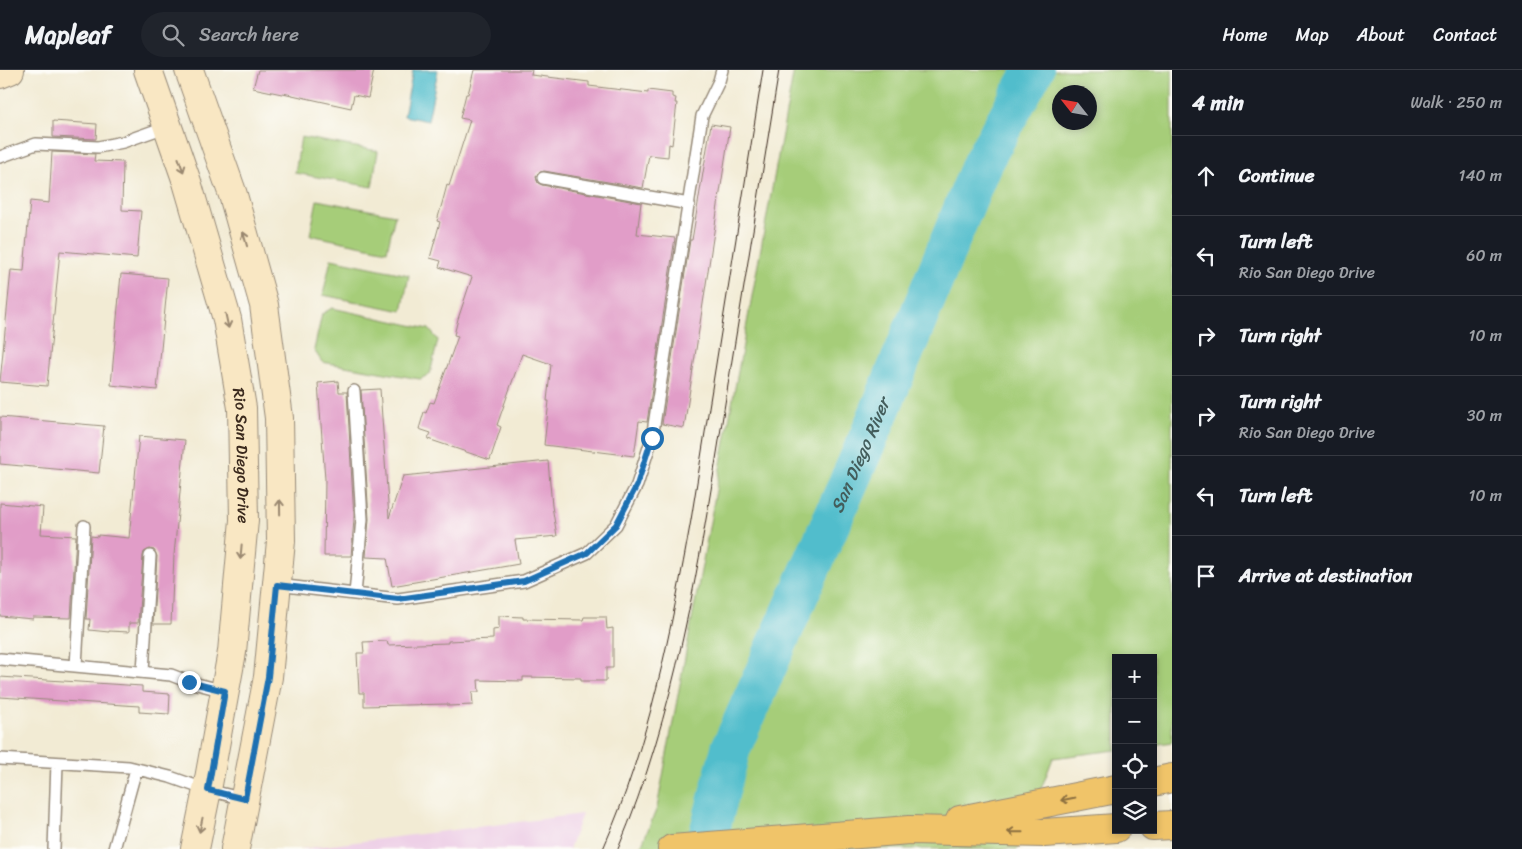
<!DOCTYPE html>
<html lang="en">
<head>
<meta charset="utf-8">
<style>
	:root { --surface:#171b24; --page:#20242c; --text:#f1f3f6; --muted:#9ea1a6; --line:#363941 }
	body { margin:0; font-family:Sriracha,sans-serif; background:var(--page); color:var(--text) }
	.controls { position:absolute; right:15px; bottom:15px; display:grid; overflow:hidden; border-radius:0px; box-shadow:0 2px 8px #0003 }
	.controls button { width:45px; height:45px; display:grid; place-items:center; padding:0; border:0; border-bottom:1px solid var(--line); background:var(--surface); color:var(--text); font:25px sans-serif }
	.compass { position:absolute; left:1052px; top:15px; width:45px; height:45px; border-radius:50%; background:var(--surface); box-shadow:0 2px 8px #0003; rotate:301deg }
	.stop { position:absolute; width:15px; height:15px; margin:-11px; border:4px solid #1f6fb2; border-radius:50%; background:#fff }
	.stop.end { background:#1f6fb2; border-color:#fff; box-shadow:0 1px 5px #0008 }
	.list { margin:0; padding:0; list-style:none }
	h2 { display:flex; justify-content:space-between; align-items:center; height:65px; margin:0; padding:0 20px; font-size:21px }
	h2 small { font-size:16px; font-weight:400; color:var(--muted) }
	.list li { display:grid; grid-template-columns:32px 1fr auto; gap:15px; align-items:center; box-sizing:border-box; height:80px; padding:0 20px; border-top:1px solid var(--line) }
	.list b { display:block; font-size:19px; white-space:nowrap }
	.list p { margin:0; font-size:16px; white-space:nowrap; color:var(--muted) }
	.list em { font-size:16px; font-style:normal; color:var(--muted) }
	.icon { flex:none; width:28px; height:28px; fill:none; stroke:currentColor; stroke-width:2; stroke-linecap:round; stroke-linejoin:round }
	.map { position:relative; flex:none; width:1172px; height:779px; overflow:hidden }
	header { display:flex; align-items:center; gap:30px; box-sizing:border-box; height:70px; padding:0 25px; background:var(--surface); border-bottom:1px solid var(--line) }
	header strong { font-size:24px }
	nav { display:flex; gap:28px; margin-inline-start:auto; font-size:18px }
	.search { width:350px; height:45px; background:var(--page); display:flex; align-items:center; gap:12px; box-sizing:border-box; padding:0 18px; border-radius:28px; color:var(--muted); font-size:19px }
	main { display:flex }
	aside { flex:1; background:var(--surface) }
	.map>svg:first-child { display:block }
	.built { fill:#eed0e7 }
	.green { fill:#a6cd79; stroke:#707c4c; fill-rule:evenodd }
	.water { fill:#51bdcc; stroke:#467475 }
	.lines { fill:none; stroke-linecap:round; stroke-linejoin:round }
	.river { stroke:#51bdcc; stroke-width:40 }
	.building { fill:#e19dc8 }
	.lane-casing { stroke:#968a79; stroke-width:14 }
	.secondary-casing { stroke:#968a79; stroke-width:30 }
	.highway-casing { stroke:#968a79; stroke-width:30 }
	.lane { stroke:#fff; stroke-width:11 }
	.secondary { stroke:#f9e7c3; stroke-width:28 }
	.highway { stroke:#f0c469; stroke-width:28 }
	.tram { stroke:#3b2a1e; stroke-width:1 }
	.oneway { stroke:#9a8870 }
	.oneway2 { stroke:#8c6f40 }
	.route { stroke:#1f6fb2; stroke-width:6 }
	.labels { text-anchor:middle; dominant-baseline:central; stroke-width:4; stroke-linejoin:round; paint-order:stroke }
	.street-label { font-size:16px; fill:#3b2a1e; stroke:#fdfcf7 }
	.water-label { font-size:18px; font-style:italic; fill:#435d5b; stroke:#fdfcf7 }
</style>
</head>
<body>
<header>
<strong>Mapleaf</strong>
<div class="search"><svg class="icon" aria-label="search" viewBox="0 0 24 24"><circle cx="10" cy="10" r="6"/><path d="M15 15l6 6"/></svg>Search here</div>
<nav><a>Home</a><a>Map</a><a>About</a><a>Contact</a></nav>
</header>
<main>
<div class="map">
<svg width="1172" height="779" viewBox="0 0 1172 779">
	<rect width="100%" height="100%" fill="#fdfcf7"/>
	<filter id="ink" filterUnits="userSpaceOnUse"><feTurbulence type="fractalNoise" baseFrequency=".02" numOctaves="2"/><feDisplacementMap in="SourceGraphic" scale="10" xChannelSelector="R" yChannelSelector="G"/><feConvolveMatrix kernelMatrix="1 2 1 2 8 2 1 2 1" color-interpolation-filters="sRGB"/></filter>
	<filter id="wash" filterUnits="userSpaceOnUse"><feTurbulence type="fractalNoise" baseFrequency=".0096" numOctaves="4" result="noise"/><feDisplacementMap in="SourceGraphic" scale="20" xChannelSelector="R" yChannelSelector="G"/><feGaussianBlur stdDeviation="1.12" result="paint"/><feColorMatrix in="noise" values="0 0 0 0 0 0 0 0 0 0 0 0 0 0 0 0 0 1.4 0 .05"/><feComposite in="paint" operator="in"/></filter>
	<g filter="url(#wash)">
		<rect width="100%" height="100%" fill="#f2ebd4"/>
		<path class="built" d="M582,744l-13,35h-270z"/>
		<path class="green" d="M794,0h378v672l-19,3v-87h-37v92l-63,8 -35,91h-378l17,-41zM1060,22h30v30h-30z
			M301,67l77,14 -6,36 -77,-14z
			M317,130l78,15 -8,36 -77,-16z
			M331,189l78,16 -7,36 -79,-16z
			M332,238l97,21 9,11 -8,34 -10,5 -98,-17 -8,-12 8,-36z"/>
		<path class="water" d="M413,0h25l-10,51 -24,-5z"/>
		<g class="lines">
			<path class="river" id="s1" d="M705,779l26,-101 140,-316 111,-269 52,-93"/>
		</g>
		<g id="blocks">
			<path class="building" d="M258,0h116l-6,28 -14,-3 -3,13 -68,-15 -1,1 -29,-6z
				M474,0h58l-1,5 58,7v4l59,7v-3l24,3v4l4,1 -1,5h2l-5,42 -3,-1 -1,13 -19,-2 -6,33 -99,-17 -6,2 -2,4 2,6 4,2 99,18 -4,31 38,4 -28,184 -8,-1 -5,35 -90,-11 5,-44h-2l4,-37 -29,-10 -25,71 4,2 -11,33 -62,-21 3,-6 -12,-4 5,-17 2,1 4,-11 4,1 14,-39 10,-28 -4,-1 4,-16 14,-42 -33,-10 2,-6 -11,-3 10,-36 -3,-1 6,-21 4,-15 2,1 21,-66 -10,-2 6,-24h2z
				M53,51l44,3 -1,15 -43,-2z
				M711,54l19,3 -46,301 -22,-4 28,-184h2z
				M52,82l43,2 -1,7 29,1 -1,48 19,1 -4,47 -77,-7 -13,135 -47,-4 11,-112 13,1 6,-70 19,2z
				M121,204l47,4 -11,112 -46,-5z
				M338,311l1,11h8l7,127 -3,37h-27l1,-77 -7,-96z
				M380,319l9,129 14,-42 145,-15 4,45 5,30 -42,4 4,24 -127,22 -5,-28 -21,-1 3,-38 -8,-129z
				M0,347l104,9 -5,47 -99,-9z
				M139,366l46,4 -11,115 -3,69h-18l4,-68 -3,-6 -4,-1 -6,3 -1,4 -5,67h-9v9l-20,-1v1l-20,-2 1,-11h-4l5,-83 7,1v-2l31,3z
				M0,433l43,4 -2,27 35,2 -5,82 -38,-1v2l-33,-3z
				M499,546l24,1v2l60,1 1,-3h22l1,12 6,-1v40h-7v13h-25v-3l-58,-1v4l-45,-1 1,12h-7l1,13 -25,1v-2l-84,2v-13h-5l-2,-40h7l-1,-11 24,-1 1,4 60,-2v-2l45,-2v-9l6,-1z
				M0,607l142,9v6l28,2 -1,20 -30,-2v-6l-139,-9z"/>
		</g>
	</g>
	<g filter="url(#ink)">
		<use href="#blocks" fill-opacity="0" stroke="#968a79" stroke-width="1"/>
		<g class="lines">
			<defs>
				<path id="lane" d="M0,87l36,-13 62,3 25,-5 45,-16
					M543,108l146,26
					M354,321l8,128 -7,75
					M277,515l121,14 126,-18 63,-28 29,-28 21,-40 15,-47 50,-322 17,-35 3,-11
					M0,589l171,16 18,7 36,9
					M76,596l8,-140
					M143,602l7,-116
					M0,689l129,8 41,10 37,13 38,9
					M54,779l3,-86
					M114,779l22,-80"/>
				<g id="secondary">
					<path id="s2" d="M148,0l39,112 40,137 15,89 2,112 -12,132 -25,138 -12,59"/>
					<path d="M189,0l44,125 31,110 15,113 2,123 -13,136 -33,172"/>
					<path d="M0,4l10,-4"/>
				</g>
				<path id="highway" d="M1153,712l19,-4
					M960,750l156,-31
					M1153,756l19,-1
					M672,779l237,-19 135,3 72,-5"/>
			</defs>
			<use href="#lane" class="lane-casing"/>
			<use href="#secondary" class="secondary-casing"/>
			<use href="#highway" class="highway-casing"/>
			<use href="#lane" class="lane"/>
			<use href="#secondary" class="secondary"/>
			<use href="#highway" class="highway"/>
			<path class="tram" d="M603,779c46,-104 68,-218 88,-329l72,-450
				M618,779c57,-135 81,-283 104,-427 19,-117 38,-235 57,-352"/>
		</g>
		<defs><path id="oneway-shaft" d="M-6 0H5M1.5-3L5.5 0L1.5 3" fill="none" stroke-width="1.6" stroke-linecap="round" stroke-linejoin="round" transform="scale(1.25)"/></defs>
		<g class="oneway">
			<use href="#oneway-shaft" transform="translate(181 95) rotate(70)"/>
			<use href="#oneway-shaft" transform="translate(245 169) rotate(-106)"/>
			<use href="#oneway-shaft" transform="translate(227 251) rotate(78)"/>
			<use href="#oneway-shaft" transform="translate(280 437) rotate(-91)"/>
			<use href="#oneway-shaft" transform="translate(241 482) rotate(95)"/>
			<use href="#oneway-shaft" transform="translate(201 755) rotate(102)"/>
		</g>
		<g class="oneway2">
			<use href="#oneway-shaft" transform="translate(1068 729) rotate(169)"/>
			<use href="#oneway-shaft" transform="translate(1015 762) rotate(-179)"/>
		</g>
	</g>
	<g class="lines" filter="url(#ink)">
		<path class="route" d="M189,612l36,9 -17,99 37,9 23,-122 9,-92 121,14 126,-18 63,-28 29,-28 21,-40 15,-47"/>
	</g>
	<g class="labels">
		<g class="street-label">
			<text stroke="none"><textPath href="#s2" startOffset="399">Rio San Diego Drive</textPath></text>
		</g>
		<g class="water-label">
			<text stroke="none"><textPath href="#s1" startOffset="424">San Diego River</textPath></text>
		</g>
	</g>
</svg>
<div class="controls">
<button>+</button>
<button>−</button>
<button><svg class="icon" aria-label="locate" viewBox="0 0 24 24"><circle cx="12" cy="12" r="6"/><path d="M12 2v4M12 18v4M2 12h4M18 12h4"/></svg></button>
<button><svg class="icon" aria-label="layers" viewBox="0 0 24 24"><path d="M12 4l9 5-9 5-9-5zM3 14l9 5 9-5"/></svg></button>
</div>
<svg class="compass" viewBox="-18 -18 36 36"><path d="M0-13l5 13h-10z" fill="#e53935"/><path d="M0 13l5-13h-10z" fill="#9ea1a6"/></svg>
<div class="stop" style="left:652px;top:368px"></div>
<div class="stop end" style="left:189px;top:612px"></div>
</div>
<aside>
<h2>4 min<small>Walk · 250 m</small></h2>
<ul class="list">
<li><svg class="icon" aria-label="ahead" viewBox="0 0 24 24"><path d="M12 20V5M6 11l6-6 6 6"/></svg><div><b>Continue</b></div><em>140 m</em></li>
<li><svg class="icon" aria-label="left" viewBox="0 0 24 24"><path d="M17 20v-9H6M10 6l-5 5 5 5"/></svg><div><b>Turn left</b><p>Rio San Diego Drive</p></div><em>60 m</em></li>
<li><svg class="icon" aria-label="right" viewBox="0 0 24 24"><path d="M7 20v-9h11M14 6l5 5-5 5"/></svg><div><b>Turn right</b></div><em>10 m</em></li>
<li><svg class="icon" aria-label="right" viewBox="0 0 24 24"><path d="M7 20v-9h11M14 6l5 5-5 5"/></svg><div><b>Turn right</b><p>Rio San Diego Drive</p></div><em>30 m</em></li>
<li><svg class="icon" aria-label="left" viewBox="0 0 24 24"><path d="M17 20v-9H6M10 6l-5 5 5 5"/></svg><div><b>Turn left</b></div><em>10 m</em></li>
<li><svg class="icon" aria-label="arrive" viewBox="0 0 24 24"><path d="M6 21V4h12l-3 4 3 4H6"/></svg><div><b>Arrive at destination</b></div></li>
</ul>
</aside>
</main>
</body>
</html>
